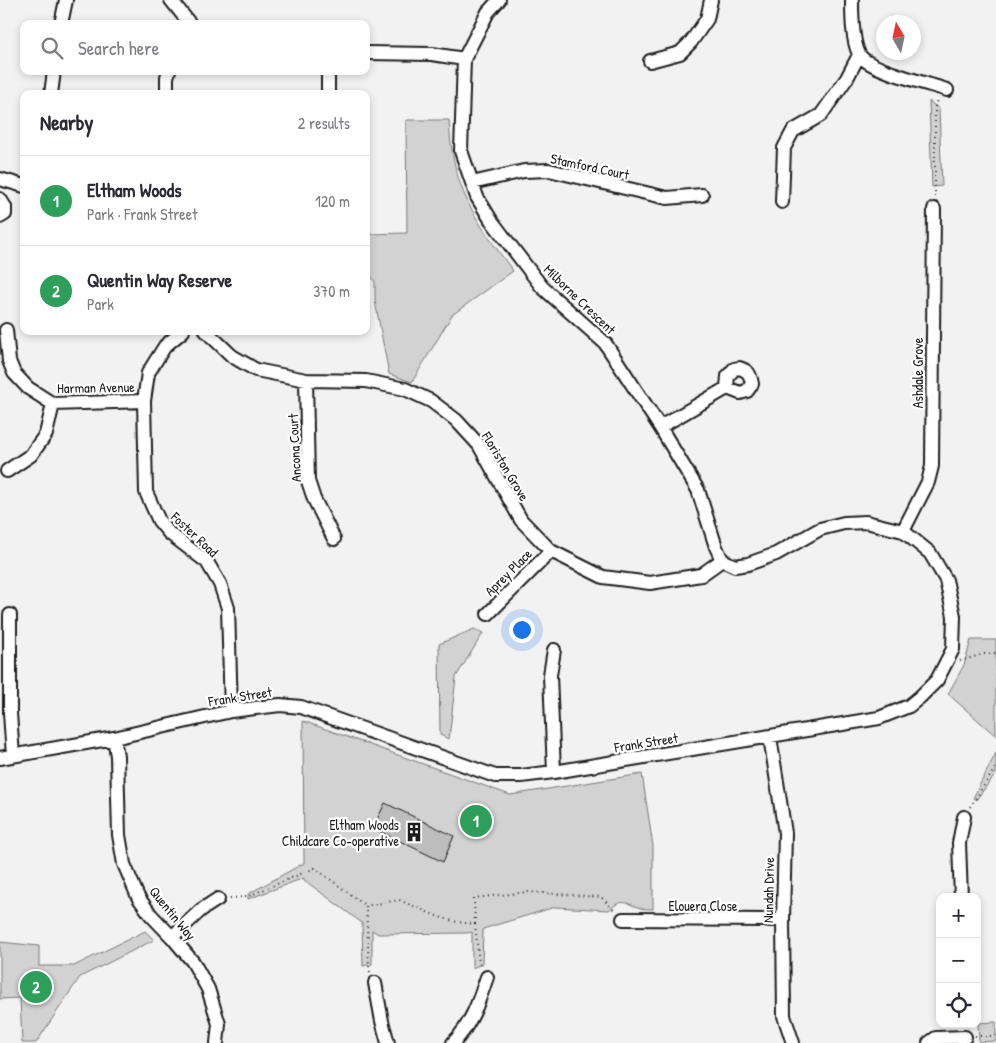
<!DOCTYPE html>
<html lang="en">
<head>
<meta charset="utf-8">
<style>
	:root { --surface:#fff; --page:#f7f7f7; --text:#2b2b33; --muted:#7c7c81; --line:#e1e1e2; --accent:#0f766e }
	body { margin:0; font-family:"Patrick Hand",sans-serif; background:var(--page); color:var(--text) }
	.controls { position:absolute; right:15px; bottom:15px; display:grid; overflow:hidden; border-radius:10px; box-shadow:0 2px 8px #0003 }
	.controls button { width:45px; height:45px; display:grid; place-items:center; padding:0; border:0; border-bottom:1px solid var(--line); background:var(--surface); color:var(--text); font:25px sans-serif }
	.compass { position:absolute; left:876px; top:15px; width:45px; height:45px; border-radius:50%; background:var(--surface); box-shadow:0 2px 8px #0003; rotate:351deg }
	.you { position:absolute; left:521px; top:629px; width:18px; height:18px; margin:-12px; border:4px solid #fff; border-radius:50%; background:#1a73e8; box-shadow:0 0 0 8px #1a73e833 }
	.badge { display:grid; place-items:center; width:32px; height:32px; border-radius:50%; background:var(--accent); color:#fff; font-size:16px; font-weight:700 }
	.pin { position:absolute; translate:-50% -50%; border:2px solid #fff; box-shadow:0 1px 5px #0006 }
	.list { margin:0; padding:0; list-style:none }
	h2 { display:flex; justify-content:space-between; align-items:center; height:65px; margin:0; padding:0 20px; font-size:21px }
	h2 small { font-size:16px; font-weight:400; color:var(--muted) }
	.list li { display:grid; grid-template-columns:32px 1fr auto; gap:15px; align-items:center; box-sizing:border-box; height:90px; padding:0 20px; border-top:1px solid var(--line) }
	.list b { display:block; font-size:19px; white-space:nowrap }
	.list p { margin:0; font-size:16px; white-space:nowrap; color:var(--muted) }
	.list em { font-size:16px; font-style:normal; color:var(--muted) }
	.icon { flex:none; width:28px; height:28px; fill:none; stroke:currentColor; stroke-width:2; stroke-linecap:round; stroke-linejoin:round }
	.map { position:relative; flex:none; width:996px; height:1043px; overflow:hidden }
	.search { position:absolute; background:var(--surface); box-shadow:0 2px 8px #0003; left:20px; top:20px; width:350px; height:55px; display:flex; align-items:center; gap:12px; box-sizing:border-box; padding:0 18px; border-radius:10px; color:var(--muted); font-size:19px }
	.panel { position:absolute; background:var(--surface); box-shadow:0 2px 8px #0003; left:20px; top:90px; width:350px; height:245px; border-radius:10px }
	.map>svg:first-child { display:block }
	.green { fill:#d2d2d2; stroke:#777 }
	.building { fill:#bdbdbd; stroke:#1c1c1c }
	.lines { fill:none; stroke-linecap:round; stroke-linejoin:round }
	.minor-casing { stroke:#1c1c1c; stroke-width:16 }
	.path { stroke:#1c1c1c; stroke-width:2; stroke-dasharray:1 4; stroke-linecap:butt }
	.minor { stroke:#fff; stroke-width:12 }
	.labels { text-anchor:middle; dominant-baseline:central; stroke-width:4.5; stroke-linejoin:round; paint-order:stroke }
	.street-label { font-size:14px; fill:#1c1c1c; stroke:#fff }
	.poi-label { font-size:14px; fill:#1c1c1c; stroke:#fff; text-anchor:end }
</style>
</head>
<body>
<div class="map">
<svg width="996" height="1043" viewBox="0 0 996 1043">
	<rect width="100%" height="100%" fill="#f2f2f2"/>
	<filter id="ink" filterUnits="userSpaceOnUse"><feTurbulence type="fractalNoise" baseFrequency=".02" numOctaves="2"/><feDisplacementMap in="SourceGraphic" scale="10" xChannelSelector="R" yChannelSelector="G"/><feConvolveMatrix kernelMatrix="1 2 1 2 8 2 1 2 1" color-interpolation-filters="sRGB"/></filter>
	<g filter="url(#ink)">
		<path class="green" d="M929,101l10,8 3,77 -10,1z
			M406,120h43c3,68 25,98 64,151l-61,44 -40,67 -23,-8 -14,-73v-19l-9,-13v-37l3,2 38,-1z
			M474,629l9,4 -27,44 -7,62 -9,-4 -1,-91z
			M971,640h25v96l-48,-42 16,-29z
			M303,721l207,74 132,-21 11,72v63c-4,0 -9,0 -13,-1 -14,-5 -18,-10 -31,2l-54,-3 -72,22 -1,35 -10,4v-36l-5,1 -89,1 -6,-4v34l-9,2 -1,-43 -58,-43v-2l-56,21v-5l56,-31z
			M996,753v21l-20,26 -3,-2z
			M145,931l9,9 -74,37 -44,66h-14l-2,-45 -20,1v-57l39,4v20h35z
			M996,1022v19l-17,1 -1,-19z"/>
		<path class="building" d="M385,803l69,33 -11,26 -70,-34z"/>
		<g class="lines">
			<defs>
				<path id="minor" d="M171,0l19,24
					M499,0l-11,12 -24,47 -3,92 16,46 14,23 51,67 63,56 55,84 38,63 18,57 6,13
					M852,0c0,15 0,40 7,54 7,15 70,30 88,36
					M61,24l5,-24
					M366,53l66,1 32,5
					M650,61l30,-8 11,-11 16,-23 4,-19
					M328,71v23
					M51,94l3,-23
					M167,94v-17l2,-6
					M0,179l24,7
					M472,183l52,-12 25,-1 118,28 35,-3
					M0,199l5,8v7l-5,3
					M782,202l2,-54 9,-17 28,-16 26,-37 12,-23
					M6,330l3,31 5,12 14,15 25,16 91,-3
					M183,331l-18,15 -17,27 -4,28 2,91 13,29 10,12 38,29 13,22 8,24 3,103
					M206,331l26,25 24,14 50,10 60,1 39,8 26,12 25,19 23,25 42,75 30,31 52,26 47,6 51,-8 21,-15
					M739,368c10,3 11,6 13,16l-5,7 -7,2 -13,-5 1,-12 6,-7z
					M306,380l2,101 6,18 20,40
					M660,427l67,-39
					M7,471l24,-16 15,-21 7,-30
					M903,531l25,-49 4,-16 2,-257
					M488,614l63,-63
					M10,615v98l3,43
					M554,650l-4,25 4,97
					M770,737l15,96 -2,87 1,96 9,27
					M114,738l3,18 2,79 5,29 14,33 13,18 21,22 21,25 15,27 11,35 -2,19
					M0,758l114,-20 117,-27 49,-6 21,2 194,69h26l33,-4 325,-54 30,-12 11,-9 17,-17 16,-31 1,-33 -8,-36 -16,-27 -27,-22 -37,-9 -22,1 -24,6 -44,25 -28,10 -13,2 -13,-6
					M961,897l-2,-54 5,-26
					M623,919l160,1
					M172,937l29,-27 17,-11
					M375,983l7,38 6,22
					M453,1043c18,-18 26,-42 34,-66
					M929,1043l7,-5 29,-1"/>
			</defs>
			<use href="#minor" class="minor-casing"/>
			<path class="path" d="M935,197v-91l2,-6
				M960,661l24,-7 12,-1
				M970,807l26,-40
				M230,898l16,-1 69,-29 51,38
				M475,924l-1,-26 54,-6 73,5 15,15
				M370,972l-1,-5 -3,-61 33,-6 40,17 18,5 18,2 4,39 3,5
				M975,1036h21"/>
			<use href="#minor" class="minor"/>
		</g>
	</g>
	<defs>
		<symbol id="building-bare" viewBox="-9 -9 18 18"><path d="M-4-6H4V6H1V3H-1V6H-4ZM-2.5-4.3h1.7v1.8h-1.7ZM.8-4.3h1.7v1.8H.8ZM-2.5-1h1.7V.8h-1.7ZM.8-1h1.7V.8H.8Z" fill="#1c1c1c" stroke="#fff" stroke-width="2.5" paint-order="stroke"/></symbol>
	</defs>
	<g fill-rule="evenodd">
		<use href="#building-bare" x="400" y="818" width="28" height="28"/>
	</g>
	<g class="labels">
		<g class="street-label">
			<text transform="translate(590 166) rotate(12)">Stamford Court</text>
			<text transform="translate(580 299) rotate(44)">Milborne Crescent</text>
			<text transform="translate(917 373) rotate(-90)">Ashdale Grove</text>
			<text transform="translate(96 387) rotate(-1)">Harman Avenue</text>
			<text transform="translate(294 448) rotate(-93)">Ancona Court</text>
			<text transform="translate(506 466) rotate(59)">Floriston Grove</text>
			<text transform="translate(195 534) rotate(43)">Foster Road</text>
			<text transform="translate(508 572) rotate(-45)">Aprey Place</text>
			<text transform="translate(240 696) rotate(-9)">Frank Street</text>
			<text transform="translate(646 742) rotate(-9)">Frank Street</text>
			<text transform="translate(768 890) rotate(-89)">Nundah Drive</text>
			<text x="703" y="905">Elouera Close</text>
			<text transform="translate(173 913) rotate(51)">Quentin Way</text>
		</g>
		<g class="poi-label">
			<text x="399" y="824">Eltham Woods<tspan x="399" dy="16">Childcare Co-operative</tspan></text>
		</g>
	</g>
</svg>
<div class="controls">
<button>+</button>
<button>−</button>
<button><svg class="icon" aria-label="locate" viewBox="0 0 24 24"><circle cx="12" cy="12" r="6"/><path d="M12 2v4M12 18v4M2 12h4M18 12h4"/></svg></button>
</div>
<svg class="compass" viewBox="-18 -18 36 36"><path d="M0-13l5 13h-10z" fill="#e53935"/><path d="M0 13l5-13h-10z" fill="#7c7c81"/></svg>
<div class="you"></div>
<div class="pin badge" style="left:476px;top:821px;background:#2e9e5b">1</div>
<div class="pin badge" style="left:36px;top:987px;background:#2e9e5b">2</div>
<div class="search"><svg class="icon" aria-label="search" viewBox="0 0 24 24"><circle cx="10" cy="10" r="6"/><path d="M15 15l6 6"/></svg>Search here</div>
<section class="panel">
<h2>Nearby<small>2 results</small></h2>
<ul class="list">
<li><span class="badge" style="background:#2e9e5b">1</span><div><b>Eltham Woods</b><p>Park · Frank Street</p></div><em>120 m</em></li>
<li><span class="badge" style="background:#2e9e5b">2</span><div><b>Quentin Way Reserve</b><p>Park</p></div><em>370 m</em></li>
</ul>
</section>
</div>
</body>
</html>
